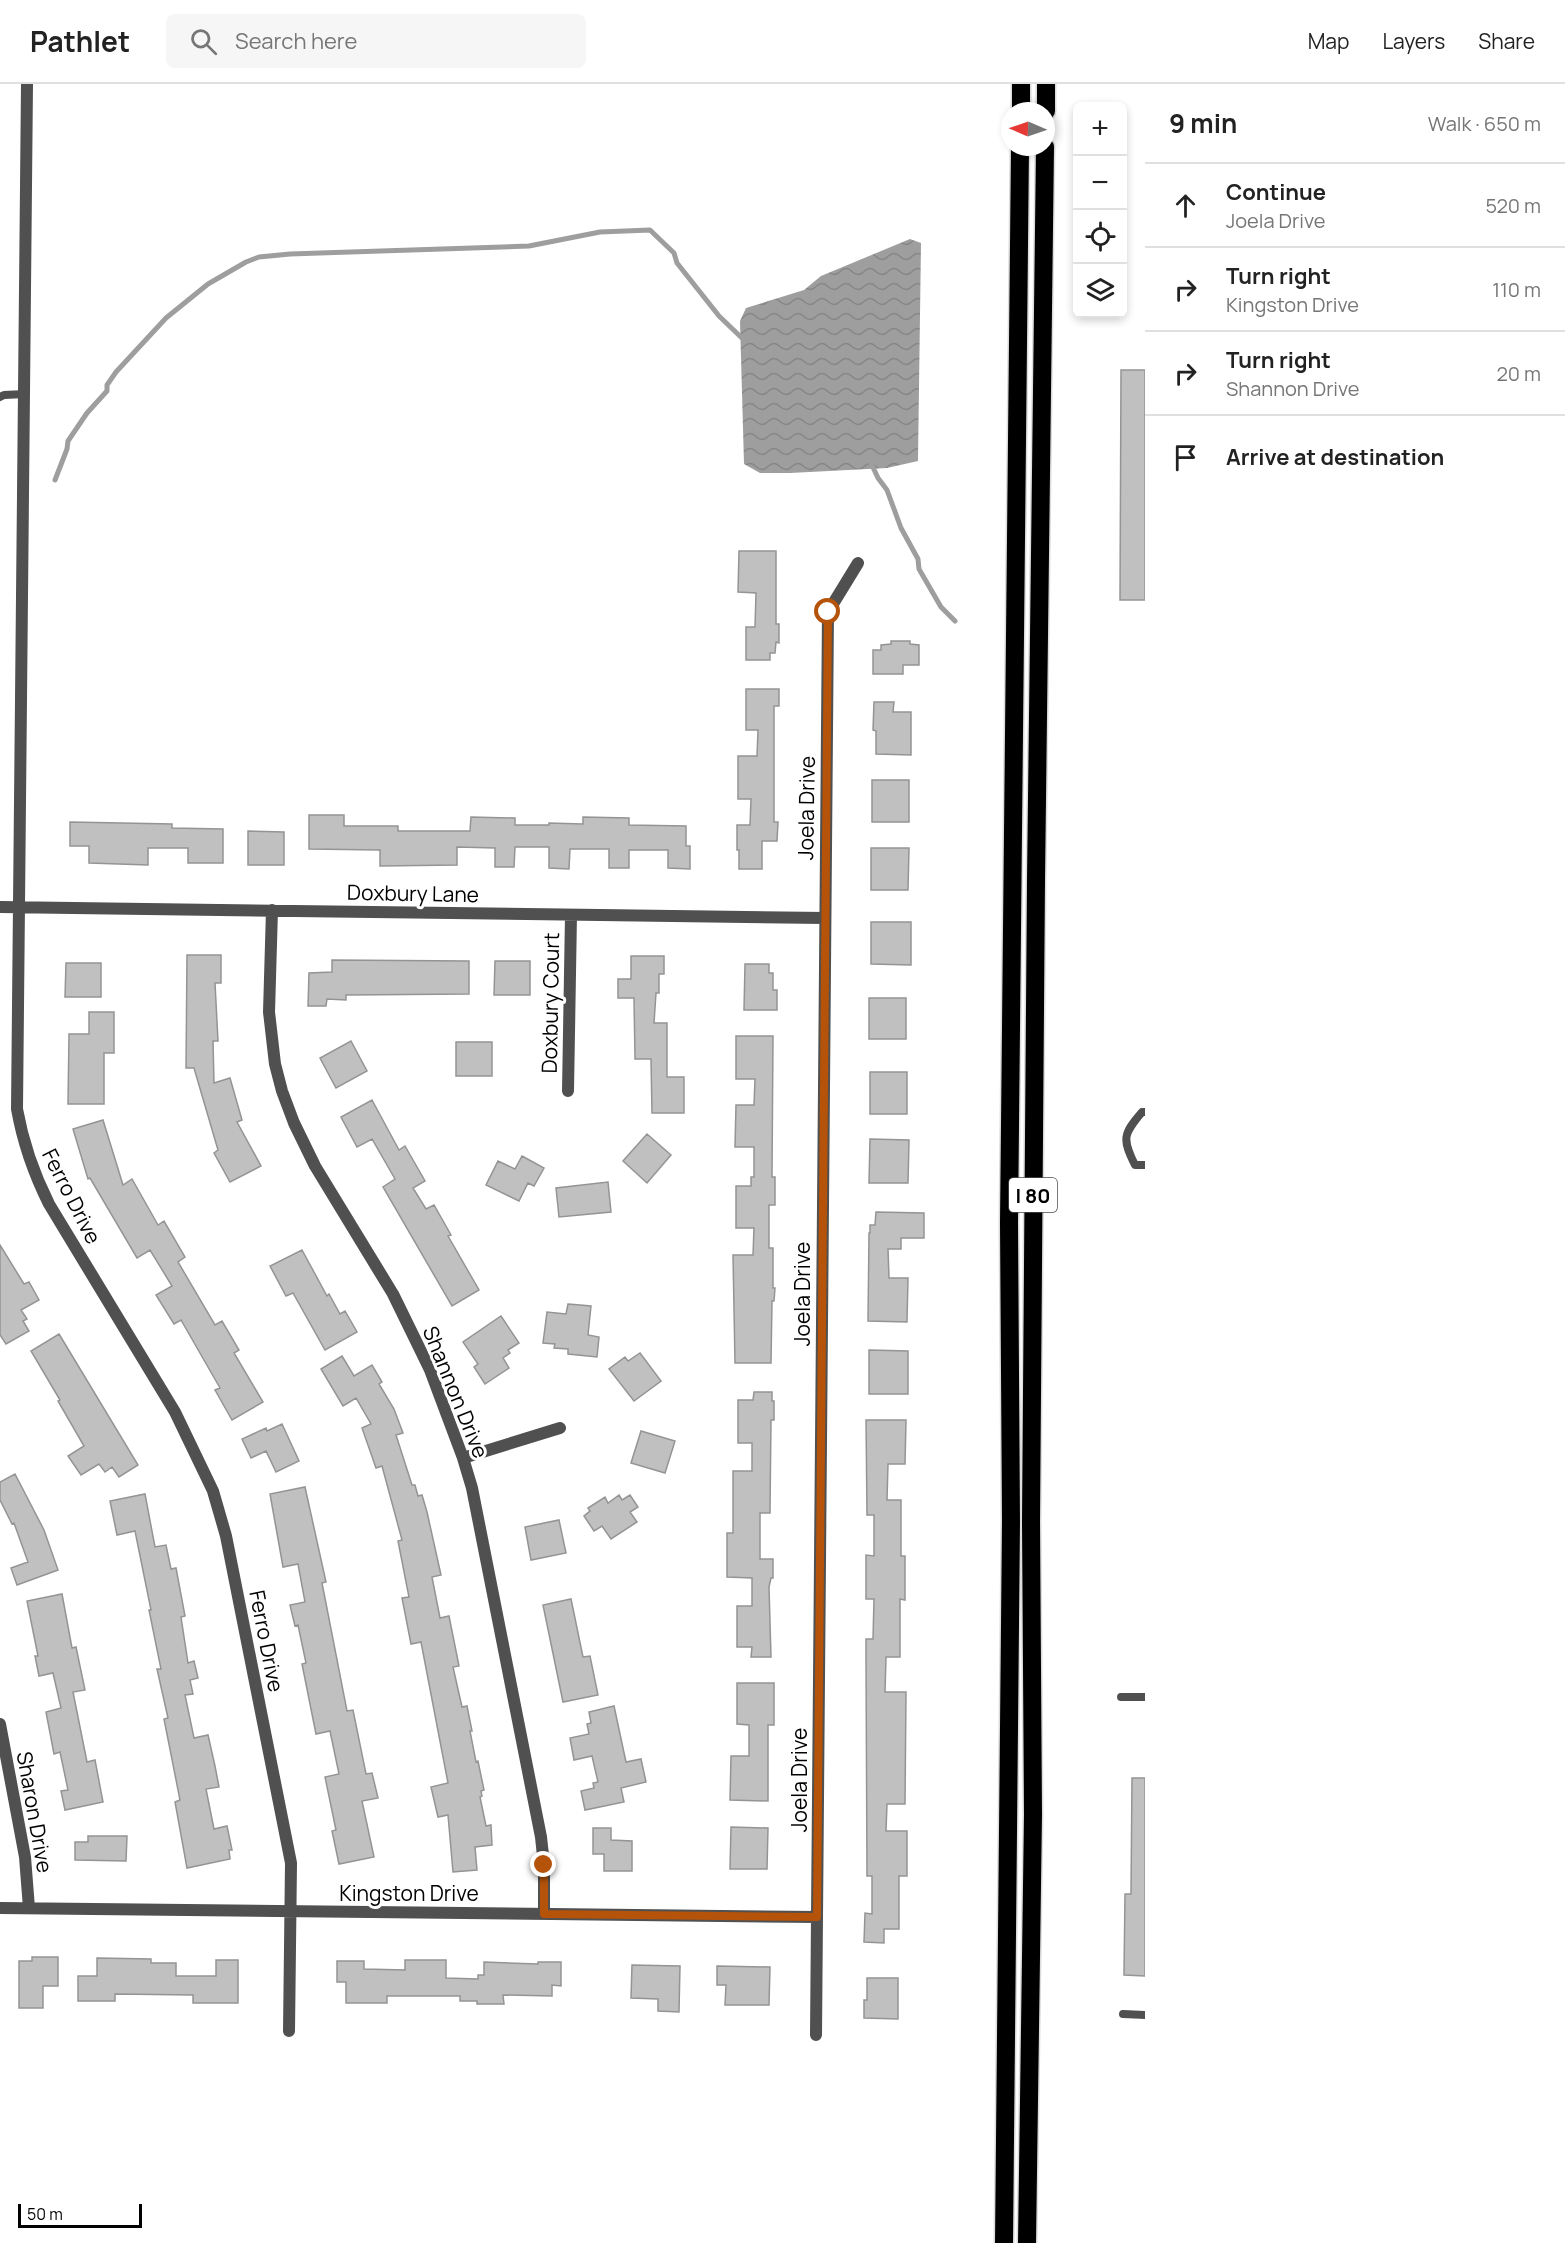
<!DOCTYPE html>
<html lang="en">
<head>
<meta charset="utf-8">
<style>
	:root { --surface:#fff; --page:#f6f6f6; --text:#222; --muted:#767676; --line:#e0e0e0 }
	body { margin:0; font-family:Manrope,sans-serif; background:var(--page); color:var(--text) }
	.controls { position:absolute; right:18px; top:18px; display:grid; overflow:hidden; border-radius:9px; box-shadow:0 3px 9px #0003 }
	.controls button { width:54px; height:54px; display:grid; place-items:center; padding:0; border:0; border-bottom:2px solid var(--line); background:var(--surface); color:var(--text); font:30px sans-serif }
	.compass { position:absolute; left:1001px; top:18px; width:54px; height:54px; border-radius:50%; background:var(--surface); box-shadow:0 3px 9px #0003; rotate:272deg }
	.scale { position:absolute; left:18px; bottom:15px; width:124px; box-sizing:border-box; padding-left:6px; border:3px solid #000; border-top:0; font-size:16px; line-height:21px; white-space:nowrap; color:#000; -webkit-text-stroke:4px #fff; paint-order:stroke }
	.stop { position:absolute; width:18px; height:18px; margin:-14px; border:4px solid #b45309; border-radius:50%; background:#fff }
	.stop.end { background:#b45309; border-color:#fff; box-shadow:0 2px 6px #0008 }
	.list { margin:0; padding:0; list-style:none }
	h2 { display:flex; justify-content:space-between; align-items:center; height:78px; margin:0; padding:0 24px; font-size:26px }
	h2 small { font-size:20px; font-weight:400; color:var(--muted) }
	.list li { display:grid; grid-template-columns:39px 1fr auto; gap:18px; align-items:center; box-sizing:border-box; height:84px; padding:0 24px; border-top:2px solid var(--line) }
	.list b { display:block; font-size:22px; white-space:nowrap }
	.list p { margin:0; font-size:20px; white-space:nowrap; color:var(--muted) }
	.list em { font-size:20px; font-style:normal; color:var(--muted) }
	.icon { flex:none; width:33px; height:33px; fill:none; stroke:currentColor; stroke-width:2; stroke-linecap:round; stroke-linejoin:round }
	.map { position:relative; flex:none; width:1145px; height:2159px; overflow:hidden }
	header { display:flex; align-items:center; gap:36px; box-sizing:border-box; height:84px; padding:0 30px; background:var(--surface); border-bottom:2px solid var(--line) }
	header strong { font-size:28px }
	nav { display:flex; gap:33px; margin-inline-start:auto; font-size:21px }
	.search { width:420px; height:54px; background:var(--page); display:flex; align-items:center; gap:15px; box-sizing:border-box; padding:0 21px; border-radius:9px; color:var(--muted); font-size:22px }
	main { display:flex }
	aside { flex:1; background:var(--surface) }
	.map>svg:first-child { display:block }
	.water { fill:url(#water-waves) }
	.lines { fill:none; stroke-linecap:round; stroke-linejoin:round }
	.stream { stroke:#9e9e9e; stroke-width:5 }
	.building { fill:#c0c0c0; stroke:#949494; stroke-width:1.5 }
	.motorway-casing { stroke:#dbdbdb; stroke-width:21 }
	.service { stroke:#505050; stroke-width:8 }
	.minor { stroke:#505050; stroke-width:12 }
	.motorway { stroke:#000; stroke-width:18 }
	.route { stroke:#b45309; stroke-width:8 }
	.labels { text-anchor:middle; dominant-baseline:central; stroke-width:6; stroke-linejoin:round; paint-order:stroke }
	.shield { fill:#fff; stroke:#4c4c4c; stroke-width:1.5 }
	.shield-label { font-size:20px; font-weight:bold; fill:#000 }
	.street-label { font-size:21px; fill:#000; stroke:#fff }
</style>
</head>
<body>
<header>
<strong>Pathlet</strong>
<div class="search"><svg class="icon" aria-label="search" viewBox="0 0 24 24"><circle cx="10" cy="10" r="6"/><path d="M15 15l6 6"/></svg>Search here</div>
<nav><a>Map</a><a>Layers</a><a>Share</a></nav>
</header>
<main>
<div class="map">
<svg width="1145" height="2159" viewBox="0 0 1145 2159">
	<defs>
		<pattern id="water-waves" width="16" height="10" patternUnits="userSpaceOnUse" patternTransform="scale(1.5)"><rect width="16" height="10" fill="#9e9e9e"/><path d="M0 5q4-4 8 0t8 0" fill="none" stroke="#868686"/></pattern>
	</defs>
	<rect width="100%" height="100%" fill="#fff"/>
	<path class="water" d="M910,155l11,4 -3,218 -31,7 -97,5h-30l-16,-9 -4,-143 6,-13 58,-18 17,-14z"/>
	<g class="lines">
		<path class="stream" d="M871,379l7,15 9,12 14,38 17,31 1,10 22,38 14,14
			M55,396l12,-31 1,-8 19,-28 20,-22v-6l9,-13 50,-54 42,-34 38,-22 13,-5 31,-3 239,-8 71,-14 50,-2 24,23 3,10 42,53 26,25"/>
	</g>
	<path class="building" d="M1121,286h24v230h-25z
		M739,467h37v73h3v19l-3,-1 -1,11h-5v7h-24v-33h9l1,-34 -18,-1z
		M891,557h19v3l9,1v20h-16v9h-30v-24h8v-5l10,-1z
		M746,605h33v17h-5v116h4l-1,19h-15v28h-23v-19h-2v-25h13l1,-26h-13v-43h19l1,-26h-12z
		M874,618h20l-1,10h18v43l-35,-1v-23l-3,-1z
		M872,696h37v42h-37z
		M309,731h35v11h54v5h72l1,-14 44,1v7h34v-2l34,1v-7l46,1v7l57,1v20h4v23l-22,-1v-18h-39v18h-20v-19h-39l-1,20 -20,-1v-21h-34l-1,20h-19v-19l-38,-1v18l-77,1v-16l-71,-1z
		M70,738l102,2v4l51,1v34h-35v-15h-40v17l-59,-2v-17h-19z
		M248,747l36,1v33h-36z
		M871,764h38l-1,42h-37z
		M871,838h40v43l-40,-1z
		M187,871h34v28h-6l3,58h-5l1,42 16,-5 12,42 -5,2 24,44 -31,16 -16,-29 4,-3 -24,-82h-8z
		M631,872h33v18h-5v19h-3l-2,30h13v54h17v36h-32l-1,-54h-16l-1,-61h-16v-19h13z
		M332,876l137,1v33l-123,1v5l-19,-1 -1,7h-18l1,-33 23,-1z
		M495,877h35v34h-36z
		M66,879h35v34h-36z
		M745,880h24v9h4v17h4v20h-33z
		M869,914h37v41h-37z
		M89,928h25v41h-10v51h-36l1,-70h20z
		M736,952h37l-1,141h3v28h-6v43h4v40h2l-1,13h-2l-1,62h-36l-2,-108h20l1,-27h-18v-42h15v-9h3v-30h-19l1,-42h18l1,-26h-19z
		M351,957l16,30 -31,17 -16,-30z
		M456,958h36v34h-36z
		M870,988h37v42h-37z
		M372,1016l27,50 6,-4 20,35 -12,7 13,21 8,-4 17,30 -3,1 31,54 -27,16 -69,-119 12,-8 -23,-40 -15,8 -16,-30z
		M103,1036l20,65 9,-6 26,46 6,-4 21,36 -7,5 37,63 7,-4 17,29 -5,3 29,49 -31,18 -17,-30 5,-2 -39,-68 -7,4 -18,-29 16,-9 -22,-36 -13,8 -47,-80 -2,1 -15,-50z
		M647,1050l24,21 -24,28 -24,-22z
		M870,1055l39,1 -1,43h-39z
		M522,1072l22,12 -10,18 -6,-3 -9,18 -33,-16 12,-24 17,8z
		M608,1098l3,30 -52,5 -3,-29z
		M876,1128l48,1v25h-23v11h-13l1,29h19l-1,44 -39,-1 1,-88h1v-8h5z
		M0,1161l24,39 5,-2 10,18 -18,10 6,9 -4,2 6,10 -23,13 -6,-9z
		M302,1166l25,46 2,-2 11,20 5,-3 12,21 -32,18 -32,-57 -7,3 -16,-30z
		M568,1220l23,2 -3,29 11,2 -2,20 -29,-3v-5l-14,-1 1,-4 -12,-1 4,-31 19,2z
		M501,1232l18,27 -11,7 2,3 -7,5 6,10 -24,16 -11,-17 4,-3 -15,-22z
		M59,1250l79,131 -19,12 -7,-10 -7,5 -6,-8 -18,11 -13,-19 16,-10 -26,-45 2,-1 -29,-49z
		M869,1266l39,1v43h-39z
		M640,1269l21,28 -27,20 -25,-32 16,-12 3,4z
		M342,1272l12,20 18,-11 10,17 -3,2 15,25 9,24 -7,2 16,50h3l3,11 4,-1 5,17 14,63 -9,2 8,41 9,-2 10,50 -6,1 9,40 5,-1 5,25h-2l6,31 2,-1 6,29 -3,1 1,5 -2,1 6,29 5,-1 1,20 -17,2 2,23 -24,2 -5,-57 -10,2 -7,-30 17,-4 -27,-141 -10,2 -9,-46 7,-1 -11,-56 4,-1 -20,-74 -6,2 -14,-40 9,-4 -15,-26 -13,8 -22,-37z
		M754,1308h18v9h2v19h-3l-1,93h-10v46h13v19h-2l-2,9 2,70h-20l1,-10h-15v-41h15v-28l-25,-1v-44h6v-62h19v-28h-14v-43h15z
		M866,1336h40l-1,44h-17l-1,36h14v56h4v44l-5,-1v58h-14l-1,35h21l-1,112h-18l-1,27h21v45h-8v53h-15v14l-20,-1 1,-29 7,1v-38h-5l-1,-217v-20h7l1,-40h-8v-44l8,1v-41h-7z
		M282,1340l17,37 -23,11 -10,-21 -15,7 -9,-19 24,-11 1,3z
		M641,1347l34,10 -10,32 -34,-10z
		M15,1390l29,56 14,40 -41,15 -6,-17 17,-6 -14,-39 -2,1 -12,-24v-18z
		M305,1403l21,95 -4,1 25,128 6,-1 13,64 6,-1 6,25 -16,3 12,56 -35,7 -7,-33 4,-1 -11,-53 14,-3 -9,-43 -14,3 -14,-70 4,-1 -8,-38 -3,1 -5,-21 15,-3 -7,-38 -15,3 -13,-73z
		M145,1410l10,53 11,-2 5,24 5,-1 9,48 -4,1 7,46 6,-2 4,17 -8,2 3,14 -8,1 9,43 14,-3 7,31 4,21 -13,2 8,40 13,-3 5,24h-3l1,9 -43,9 -12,-66 5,-2 -16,-81 4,-1 -11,-49h4l-12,-59h2l-16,-79 -18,4 -7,-34z
		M619,1411l3,5 8,-5 8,12 -8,5 7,10 -26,17 -9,-13 -8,5 -10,-15 6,-5 -2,-3 17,-11 3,6z
		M559,1436l7,33 -35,7 -6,-33z
		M62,1510l10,54 4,-1 9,43 -12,2 14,70 8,-2 8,42 -38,8 -4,-19 7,-1 -8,-38 -6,2 -8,-42 15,-4 -8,-35 -14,3 -4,-20h3l-11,-55z
		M571,1515l12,58 7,-1 8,39 -35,7 -20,-97z
		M737,1599h37v42h-6v76l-38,-1 1,-44h18v-31l-12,-1z
		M614,1622l12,56 15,-3 5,23 -25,6 3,14 -39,8 -4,-19 13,-3 -1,-5 5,-1 -6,-26 -18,4 -4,-22 19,-4 -2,-10 4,-1 -2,-11z
		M1132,1694h13v198l-21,-1 1,-81h6z
		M731,1743l37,1 -1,41h-37z
		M593,1744h18v12l21,1v30h-28v-17h-11z
		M88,1752h39l-1,25 -51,-1v-18h13z
		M32,1873h26v29h-15v22h-24v-47h13z
		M97,1874l54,1v4h25v13h40v-16h22v43h-45v-8l-78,-1v7h-37v-25h19z
		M405,1876h41v18l32,1v-4h6v-13l54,2v-2h23v24l-9,-1v11l-49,-1 1,9h-27v-3h-17v-5h-73v7h-41v-21h-9v-21h27v8l41,1z
		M632,1881l48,1 -1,46 -21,-1v-12l-27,-1z
		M717,1882l53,1 -1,38h-44l1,-20h-9z
		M867,1894h31v41l-34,-1v-18h3z"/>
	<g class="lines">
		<defs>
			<path id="motorway" d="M1021,27v-27
				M1046,27v-27
				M1004,2159l7,-722 -2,-298 11,-1076
				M1027,2159l6,-429 -2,-292 5,-642 9,-733"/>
		</defs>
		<use href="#motorway" class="motorway-casing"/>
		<path class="service" d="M0,313l4,-2 21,-1
			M1145,1028h-3c-19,22 -20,27 -7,53h10
			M1121,1613h24
			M1123,1930l22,1"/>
		<path class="minor" d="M27,0l-10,1025c6,34 16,63 32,95l126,208 38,79 13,45 65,327 -2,168
			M0,823l825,11
			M272,826l-3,102 6,52 7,27 12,32 21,43 78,128 22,45 15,31 33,88 9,30 69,349 3,28v49
			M568,1007l3,-176
			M463,1374l97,-30
			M0,1640l25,133 4,51
			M0,1824l817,9
			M816,1951l12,-1423 30,-49"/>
		<use href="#motorway" class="motorway"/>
	</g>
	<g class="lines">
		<path class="route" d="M544,1781v49l273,3 11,-1305"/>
	</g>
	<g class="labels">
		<rect class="shield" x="1009" y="1094" width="48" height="34" rx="4.5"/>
		<g class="shield-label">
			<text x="1033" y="1111">I 80</text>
		</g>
		<g class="street-label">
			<text transform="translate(806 724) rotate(-89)">Joela Drive</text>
			<text transform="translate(413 809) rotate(1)">Doxbury Lane</text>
			<text transform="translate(550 919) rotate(-89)">Doxbury Court</text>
			<text transform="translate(72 1112) rotate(63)">Ferro Drive</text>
			<text transform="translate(802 1210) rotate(-90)">Joela Drive</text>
			<text transform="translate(456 1308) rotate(68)">Shannon Drive</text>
			<text transform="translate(267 1557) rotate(79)">Ferro Drive</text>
			<text transform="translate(799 1696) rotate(-90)">Joela Drive</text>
			<text transform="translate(35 1728) rotate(80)">Sharon Drive</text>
			<text x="409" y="1809">Kingston Drive</text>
		</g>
	</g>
</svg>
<div class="controls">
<button>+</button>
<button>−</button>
<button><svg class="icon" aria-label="locate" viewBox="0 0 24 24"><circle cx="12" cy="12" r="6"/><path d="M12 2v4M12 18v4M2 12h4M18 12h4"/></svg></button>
<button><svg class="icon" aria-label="layers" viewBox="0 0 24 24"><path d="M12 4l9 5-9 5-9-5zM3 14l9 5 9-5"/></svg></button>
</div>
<svg class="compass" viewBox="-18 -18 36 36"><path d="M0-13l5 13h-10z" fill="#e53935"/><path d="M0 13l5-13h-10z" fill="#767676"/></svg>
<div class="scale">50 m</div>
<div class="stop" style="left:828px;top:528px"></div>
<div class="stop end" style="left:544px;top:1781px"></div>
</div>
<aside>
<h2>9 min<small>Walk · 650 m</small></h2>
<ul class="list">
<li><svg class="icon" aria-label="ahead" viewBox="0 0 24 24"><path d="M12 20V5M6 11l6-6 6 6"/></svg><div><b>Continue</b><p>Joela Drive</p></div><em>520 m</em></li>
<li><svg class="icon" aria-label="right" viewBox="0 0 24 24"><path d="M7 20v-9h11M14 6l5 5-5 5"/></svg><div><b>Turn right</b><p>Kingston Drive</p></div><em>110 m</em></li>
<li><svg class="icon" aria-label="right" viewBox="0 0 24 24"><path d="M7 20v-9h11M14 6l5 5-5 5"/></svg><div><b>Turn right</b><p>Shannon Drive</p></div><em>20 m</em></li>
<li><svg class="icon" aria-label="arrive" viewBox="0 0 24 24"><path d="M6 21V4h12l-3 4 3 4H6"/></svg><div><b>Arrive at destination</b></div></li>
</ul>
</aside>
</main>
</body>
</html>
